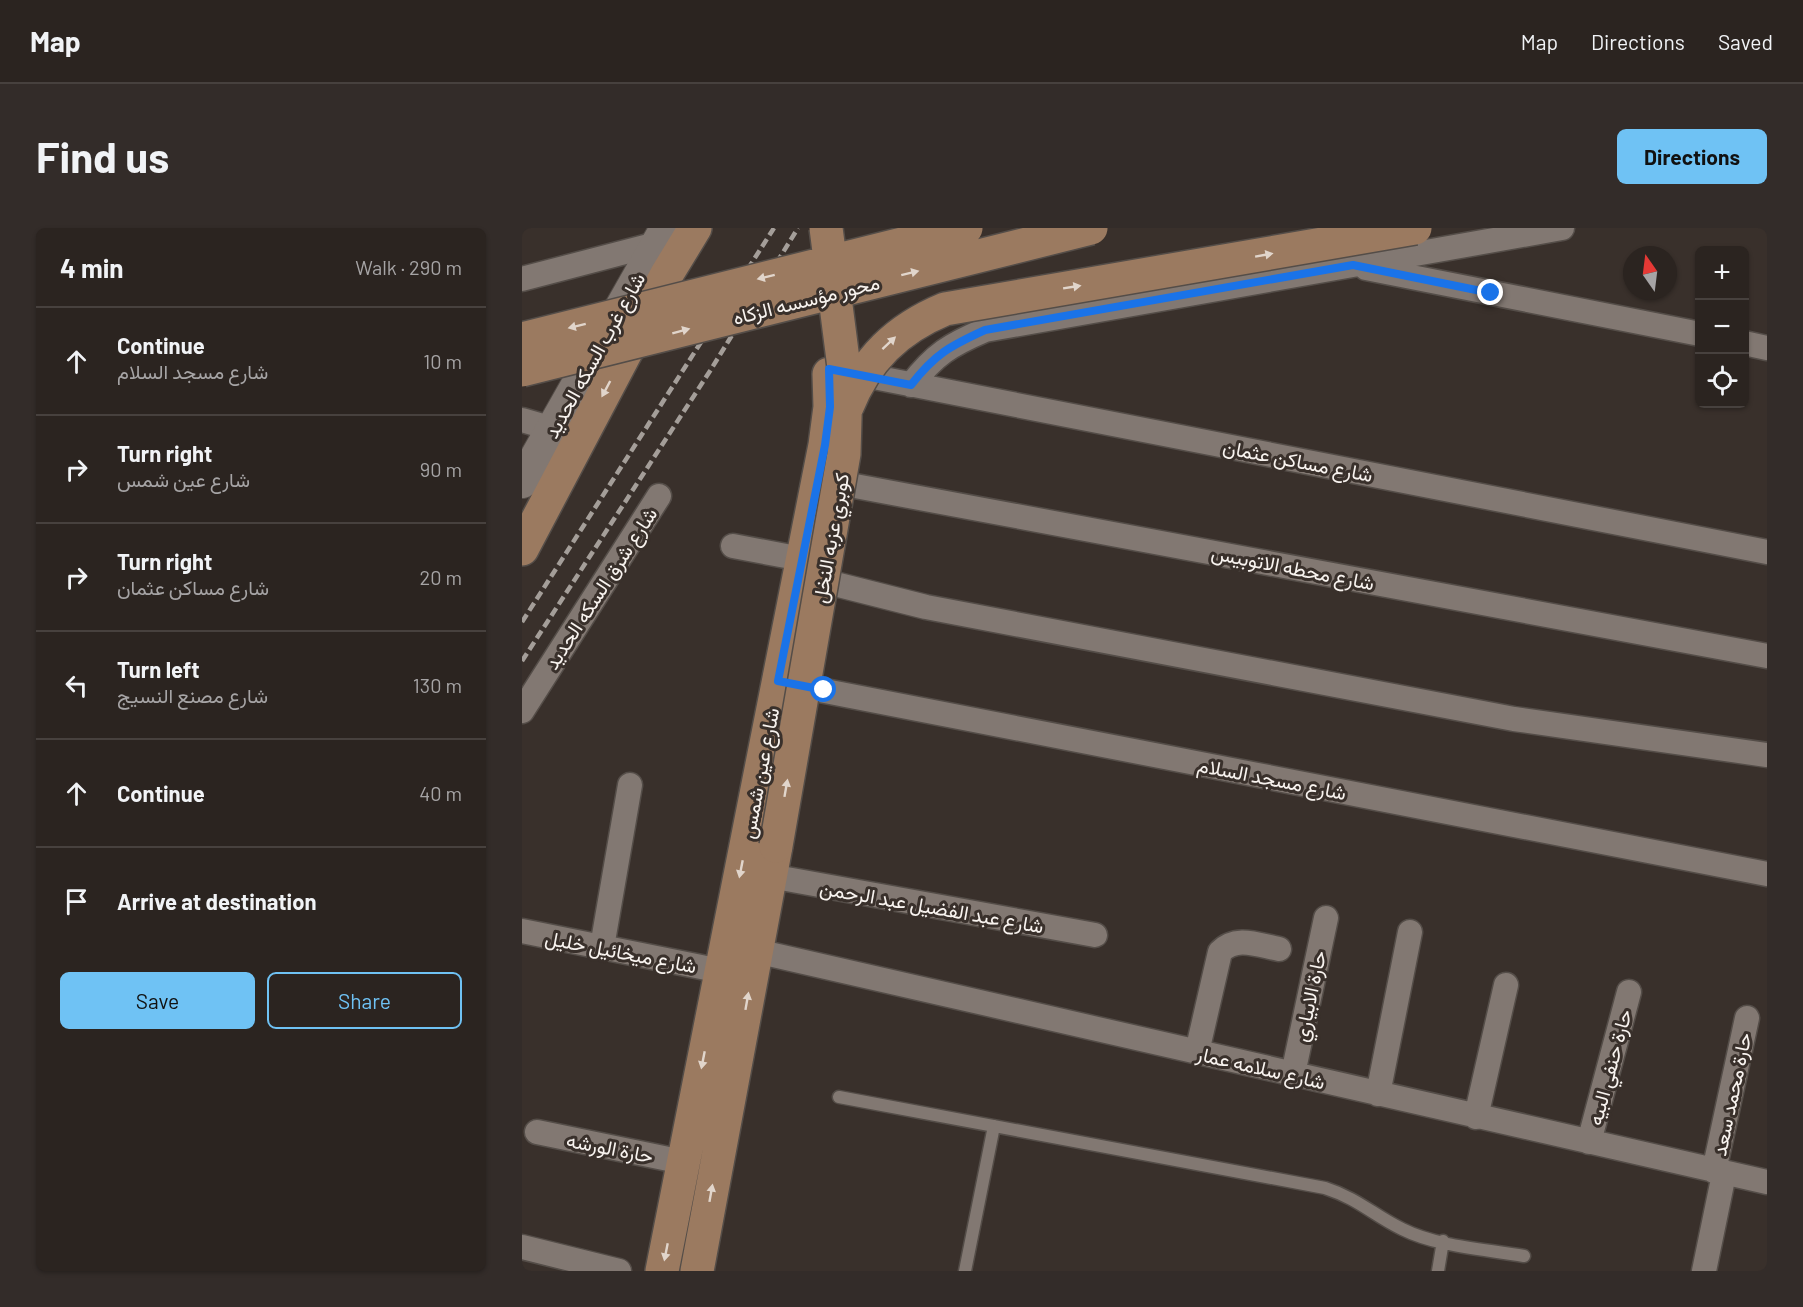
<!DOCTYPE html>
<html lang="en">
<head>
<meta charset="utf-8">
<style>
	:root { --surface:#2b2420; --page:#332c29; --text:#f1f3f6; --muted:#a6a4a5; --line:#47413e; --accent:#6fc2f4 }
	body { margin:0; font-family:Barlow,Vazirmatn,sans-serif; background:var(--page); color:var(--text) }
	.controls { position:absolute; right:18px; top:18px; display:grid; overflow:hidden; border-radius:9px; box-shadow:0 2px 4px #0004 }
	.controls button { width:54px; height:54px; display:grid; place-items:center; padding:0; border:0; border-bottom:2px solid var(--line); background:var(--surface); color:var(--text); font:30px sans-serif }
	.compass { position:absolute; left:1101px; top:18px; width:54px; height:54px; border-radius:50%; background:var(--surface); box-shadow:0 2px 4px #0004; rotate:346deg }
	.stop { position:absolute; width:18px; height:18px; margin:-14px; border:4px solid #1a73e8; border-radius:50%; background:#fff }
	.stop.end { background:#1a73e8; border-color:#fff; box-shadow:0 2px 6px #0008 }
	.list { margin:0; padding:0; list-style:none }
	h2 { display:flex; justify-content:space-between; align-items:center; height:78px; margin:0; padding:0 24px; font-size:26px }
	h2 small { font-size:20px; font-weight:400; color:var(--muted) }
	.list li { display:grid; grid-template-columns:39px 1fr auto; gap:18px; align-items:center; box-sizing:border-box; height:108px; padding:0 24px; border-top:2px solid var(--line) }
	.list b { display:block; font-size:22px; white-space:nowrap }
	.list p { margin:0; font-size:20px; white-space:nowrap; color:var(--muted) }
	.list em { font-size:20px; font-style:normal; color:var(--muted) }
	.actions { display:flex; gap:12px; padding:18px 24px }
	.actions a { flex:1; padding:14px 0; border:2px solid var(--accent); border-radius:9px; text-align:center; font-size:21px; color:var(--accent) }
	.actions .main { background:var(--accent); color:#111 }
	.icon { flex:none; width:33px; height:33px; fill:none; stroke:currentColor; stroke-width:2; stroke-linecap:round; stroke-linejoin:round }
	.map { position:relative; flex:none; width:1245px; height:1043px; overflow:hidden; border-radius:9px }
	header { display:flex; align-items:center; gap:36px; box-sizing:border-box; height:84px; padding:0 30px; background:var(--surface); border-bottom:2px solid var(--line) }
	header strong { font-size:28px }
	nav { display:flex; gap:33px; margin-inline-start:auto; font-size:21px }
	.intro { display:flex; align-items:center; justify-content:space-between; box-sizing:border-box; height:144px; padding:0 36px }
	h1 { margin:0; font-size:42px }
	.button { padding:15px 27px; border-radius:9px; background:var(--accent); color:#111; font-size:21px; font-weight:700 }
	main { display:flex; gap:36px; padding:0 36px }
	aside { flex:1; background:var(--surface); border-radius:9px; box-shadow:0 2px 4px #0004 }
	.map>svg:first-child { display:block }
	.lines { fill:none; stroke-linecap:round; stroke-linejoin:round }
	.service-casing { stroke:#544d48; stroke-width:15 }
	.minor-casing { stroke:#544d48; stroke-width:27 }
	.tertiary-casing { stroke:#544d48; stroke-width:34 }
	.secondary-casing { stroke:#544d48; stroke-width:36 }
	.service { stroke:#827872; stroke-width:12 }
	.minor { stroke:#827872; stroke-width:24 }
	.tertiary { stroke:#827872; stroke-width:32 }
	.secondary { stroke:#9b7a60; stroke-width:33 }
	.rail { stroke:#a49e99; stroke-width:4.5; stroke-dasharray:9 4.5; stroke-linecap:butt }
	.secondary-bridge-casing { stroke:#544d48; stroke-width:36; stroke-linecap:butt }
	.secondary-bridge { stroke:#9b7a60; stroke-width:33 }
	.oneway { fill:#e1d5cb }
	.route { stroke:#1a73e8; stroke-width:8 }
	.labels { text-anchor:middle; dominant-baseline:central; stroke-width:6; stroke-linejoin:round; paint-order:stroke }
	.street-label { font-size:20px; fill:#f8f3ef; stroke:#39302b }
</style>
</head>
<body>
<header>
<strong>Map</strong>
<nav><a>Map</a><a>Directions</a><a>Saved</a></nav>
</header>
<div class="intro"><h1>Find us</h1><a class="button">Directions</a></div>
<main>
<aside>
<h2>4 min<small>Walk · 290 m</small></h2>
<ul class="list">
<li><svg class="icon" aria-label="ahead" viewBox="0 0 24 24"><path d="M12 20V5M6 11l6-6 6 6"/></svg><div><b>Continue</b><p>شارع مسجد السلام</p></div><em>10 m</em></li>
<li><svg class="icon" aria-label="right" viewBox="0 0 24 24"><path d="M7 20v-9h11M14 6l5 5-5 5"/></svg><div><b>Turn right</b><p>شارع عين شمس</p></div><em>90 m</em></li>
<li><svg class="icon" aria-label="right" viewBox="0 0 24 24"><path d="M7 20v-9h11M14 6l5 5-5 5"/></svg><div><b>Turn right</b><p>شارع مساكن عثمان</p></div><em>20 m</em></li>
<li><svg class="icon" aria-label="left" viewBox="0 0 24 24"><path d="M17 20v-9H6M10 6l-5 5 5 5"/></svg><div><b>Turn left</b><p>شارع مصنع النسيج</p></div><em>130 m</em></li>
<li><svg class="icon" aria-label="ahead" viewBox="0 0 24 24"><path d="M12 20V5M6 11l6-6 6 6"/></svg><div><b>Continue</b></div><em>40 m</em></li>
<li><svg class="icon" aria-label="arrive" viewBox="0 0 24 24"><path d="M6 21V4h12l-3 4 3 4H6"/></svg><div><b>Arrive at destination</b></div></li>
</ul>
<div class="actions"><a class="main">Save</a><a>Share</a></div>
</aside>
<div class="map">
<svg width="1245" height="1043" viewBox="0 0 1245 1043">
	<rect width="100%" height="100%" fill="#39302b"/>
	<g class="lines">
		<defs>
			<path id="service" d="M317,869l486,91c34,11 48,27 77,41 36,18 83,20 122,27
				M443,1043l29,-145
				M916,1043l5,-30"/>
			<path id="minor" d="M844,40l334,66
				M0,51l134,-35
				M1222,115l23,5
				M326,144l919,180
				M389,157c24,-31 39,-40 74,-55l577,-102
				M0,192l31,9
				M301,252l944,176
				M211,318l69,13
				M301,353l103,26 588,112 253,36
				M267,456l978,190
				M0,483l137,-215
				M248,648l325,59
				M0,703l199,40
				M80,719l28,-162
				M234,723l1011,231
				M675,824l23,-100c16,-17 38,-7 59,-3
				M771,846l33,-156
				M856,866l32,-162
				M954,889l30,-132
				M15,904l146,30
				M1067,914l40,-150
				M1192,943l33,-153
				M0,1019l97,24
				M1182,1043l20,-97"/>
			<path id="tertiary" d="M0,254l144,-254"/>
			<path id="secondary" d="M0,321l145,-275 28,-46
				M140,1043l163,-826 5,-38 -1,-33
				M175,1043l79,-425"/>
		</defs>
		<use href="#service" class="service-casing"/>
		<use href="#minor" class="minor-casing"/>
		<use href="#tertiary" class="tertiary-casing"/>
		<use href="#secondary" class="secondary-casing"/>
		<use href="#service" class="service"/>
		<use href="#minor" class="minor"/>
		<use href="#tertiary" class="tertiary"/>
		<use href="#secondary" class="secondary"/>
		<path class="rail" d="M0,394l252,-394
			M0,433l188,-290 88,-143"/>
		<defs>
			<path id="secondary-bridge" d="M0,111l444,-111
				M0,142l569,-142
				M325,179c19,-48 50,-78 98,-98l470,-81
				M254,618l68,-392 2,-71 -20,-155"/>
		</defs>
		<use href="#secondary-bridge" class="secondary-bridge-casing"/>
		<use href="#secondary-bridge" class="secondary-bridge"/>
	</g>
	<defs><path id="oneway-solid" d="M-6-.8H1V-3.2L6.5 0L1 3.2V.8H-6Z" transform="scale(1.5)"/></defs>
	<g class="oneway">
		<use href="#oneway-solid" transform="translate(742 27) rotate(-10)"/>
		<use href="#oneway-solid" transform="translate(388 45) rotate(-14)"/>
		<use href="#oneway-solid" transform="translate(244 49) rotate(166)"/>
		<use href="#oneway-solid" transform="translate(550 59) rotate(-9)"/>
		<use href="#oneway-solid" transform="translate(55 98) rotate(166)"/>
		<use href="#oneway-solid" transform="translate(159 103) rotate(-15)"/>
		<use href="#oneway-solid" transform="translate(367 115) rotate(-43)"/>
		<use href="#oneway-solid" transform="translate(84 161) rotate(118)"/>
		<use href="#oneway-solid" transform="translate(264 560) rotate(-80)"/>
		<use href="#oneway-solid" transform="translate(219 641) rotate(101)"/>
		<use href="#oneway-solid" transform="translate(225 773) rotate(-80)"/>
		<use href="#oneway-solid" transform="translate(181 832) rotate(101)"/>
		<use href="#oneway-solid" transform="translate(189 965) rotate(-80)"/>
		<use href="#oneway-solid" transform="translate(144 1024) rotate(101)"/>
	</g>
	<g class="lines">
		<path class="route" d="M302,462l-46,-9 47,-236 5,-38 -1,-38 82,16c24,-31 39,-39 74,-55l368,-65 138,28"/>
	</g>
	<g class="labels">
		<g class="street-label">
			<text transform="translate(284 71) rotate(-14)">محور مؤسسه الزكاه</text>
			<text transform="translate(72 127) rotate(-61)">شارع غرب السكه الحديد</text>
			<text transform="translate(776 232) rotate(11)">شارع مساكن عثمان</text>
			<text transform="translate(308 310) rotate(-80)">كوبري عزبه النخل</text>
			<text transform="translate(771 339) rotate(11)">شارع محطه الاتوبيس</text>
			<text transform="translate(78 360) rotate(-57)">شارع شرق السكه الحديد</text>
			<text transform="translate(237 545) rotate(-79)">شارع عين شمس</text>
			<text transform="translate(750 550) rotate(11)">شارع مسجد السلام</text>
			<text transform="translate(410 678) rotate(10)">شارع عبد الفضيل عبد الرحمن</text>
			<text transform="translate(99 723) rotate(11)">شارع ميخائيل خليل</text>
			<text transform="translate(787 768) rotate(-78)">حارة الابياري</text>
			<text transform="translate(739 839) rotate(13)">شارع سلامه عمار</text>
			<text transform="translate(1087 839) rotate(-75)">حارة حنفي البيه</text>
			<text transform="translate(1209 866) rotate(-78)">حارة محمد سعد</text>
			<text transform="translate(88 919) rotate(11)">حارة الورشه</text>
		</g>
	</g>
</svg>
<div class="controls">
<button>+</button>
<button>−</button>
<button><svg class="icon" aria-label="locate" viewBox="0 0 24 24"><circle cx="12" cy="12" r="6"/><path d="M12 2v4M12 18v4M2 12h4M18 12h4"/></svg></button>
</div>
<svg class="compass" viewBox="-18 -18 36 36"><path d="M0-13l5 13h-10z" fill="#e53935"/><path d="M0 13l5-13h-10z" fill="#a6a4a5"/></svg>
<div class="stop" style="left:302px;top:462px"></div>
<div class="stop end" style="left:969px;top:65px"></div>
</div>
</main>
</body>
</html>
